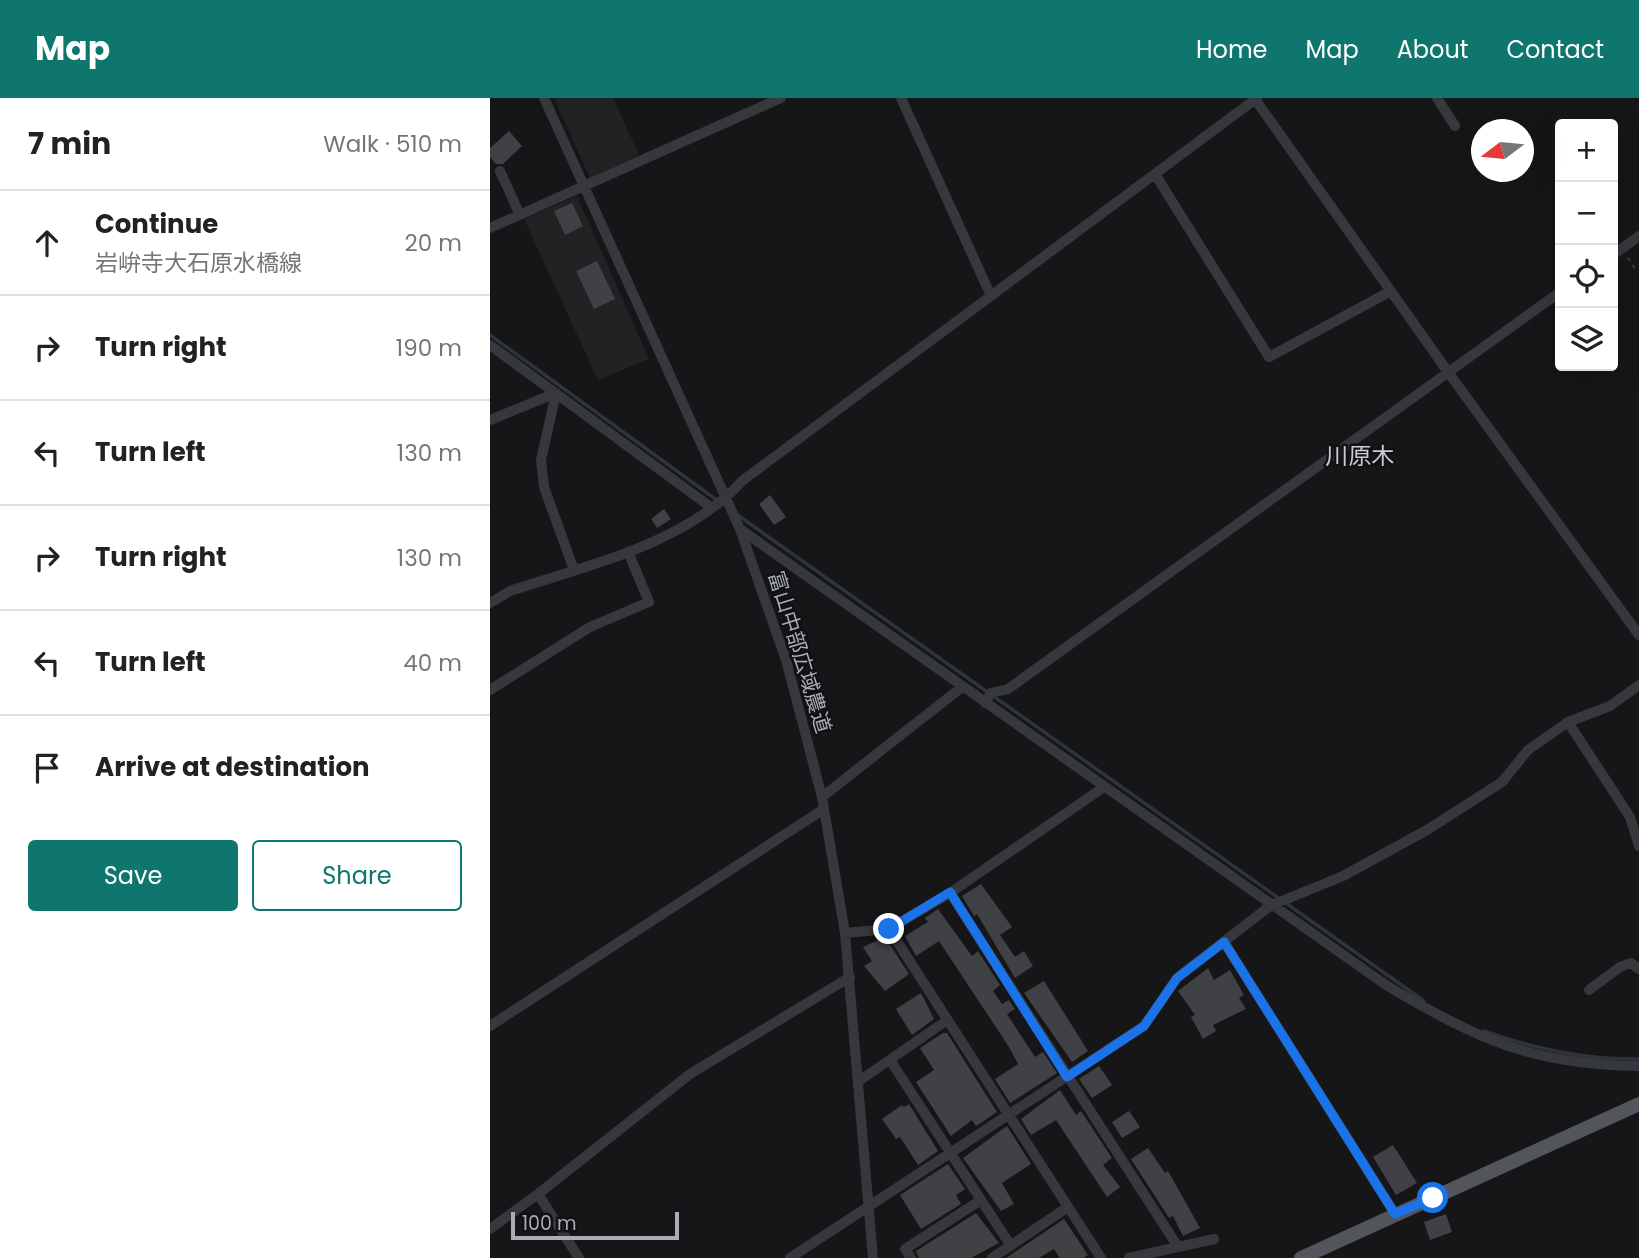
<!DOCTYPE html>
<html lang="en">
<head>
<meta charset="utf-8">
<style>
	:root { --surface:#fff; --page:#f2f2f2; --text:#222; --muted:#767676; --line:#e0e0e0; --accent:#0f766e }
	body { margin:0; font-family:Poppins,"Noto Sans JP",sans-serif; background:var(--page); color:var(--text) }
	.controls { position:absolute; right:21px; top:21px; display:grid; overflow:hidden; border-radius:7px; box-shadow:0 7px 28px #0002 }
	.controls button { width:63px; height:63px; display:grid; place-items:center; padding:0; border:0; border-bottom:2px solid var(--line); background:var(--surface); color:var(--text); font:35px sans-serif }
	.compass { position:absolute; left:981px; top:21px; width:63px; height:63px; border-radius:50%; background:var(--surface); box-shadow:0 7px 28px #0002; rotate:254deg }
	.scale { position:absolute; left:21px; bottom:18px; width:168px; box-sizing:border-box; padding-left:7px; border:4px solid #a8adb8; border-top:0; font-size:19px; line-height:24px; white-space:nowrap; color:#a8adb8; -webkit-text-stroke:5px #111113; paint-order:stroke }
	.stop { position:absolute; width:21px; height:21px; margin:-16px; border:5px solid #1a73e8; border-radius:50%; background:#fff }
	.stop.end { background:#1a73e8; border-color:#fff; box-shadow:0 2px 7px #0008 }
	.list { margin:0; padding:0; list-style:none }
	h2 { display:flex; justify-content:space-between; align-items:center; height:91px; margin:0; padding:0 28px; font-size:30px }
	h2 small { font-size:23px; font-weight:400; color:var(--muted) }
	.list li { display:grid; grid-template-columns:46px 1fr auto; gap:21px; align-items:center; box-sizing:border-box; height:105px; padding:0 28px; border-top:2px solid var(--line) }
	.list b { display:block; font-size:26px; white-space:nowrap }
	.list p { margin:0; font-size:23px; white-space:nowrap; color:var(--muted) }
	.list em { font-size:23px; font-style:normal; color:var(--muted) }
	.actions { display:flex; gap:14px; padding:21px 28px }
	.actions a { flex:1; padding:16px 0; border:2px solid var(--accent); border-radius:7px; text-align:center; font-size:24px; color:var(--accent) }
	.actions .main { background:var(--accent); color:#fff }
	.icon { flex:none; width:38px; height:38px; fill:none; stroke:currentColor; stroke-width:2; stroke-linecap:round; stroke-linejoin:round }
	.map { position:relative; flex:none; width:1149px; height:1160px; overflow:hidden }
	header { display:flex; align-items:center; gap:42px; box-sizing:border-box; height:98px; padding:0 35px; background:var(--accent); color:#fff }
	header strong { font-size:33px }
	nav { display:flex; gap:38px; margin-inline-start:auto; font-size:24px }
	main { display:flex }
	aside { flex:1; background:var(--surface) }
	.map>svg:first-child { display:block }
	.built { fill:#222225 }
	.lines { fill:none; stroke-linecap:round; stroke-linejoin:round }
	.stream { stroke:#2c353c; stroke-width:3.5 }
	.building { fill:#404145 }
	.path { stroke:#3d3f44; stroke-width:2; stroke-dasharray:3.5 5; stroke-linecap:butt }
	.minor { stroke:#37383d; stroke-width:10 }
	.major { stroke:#53555c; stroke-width:14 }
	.route { stroke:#1a73e8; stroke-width:9 }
	.labels { text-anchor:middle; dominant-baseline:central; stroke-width:5; stroke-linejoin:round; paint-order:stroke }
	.street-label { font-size:21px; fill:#a8adb8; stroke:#111113 }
	.neighbourhood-label { font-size:23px; fill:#c9ccd4; stroke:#111113 }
</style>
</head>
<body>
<header>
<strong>Map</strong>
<nav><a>Home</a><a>Map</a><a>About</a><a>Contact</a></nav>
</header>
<main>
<aside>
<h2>7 min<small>Walk · 510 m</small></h2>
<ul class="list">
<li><svg class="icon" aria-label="ahead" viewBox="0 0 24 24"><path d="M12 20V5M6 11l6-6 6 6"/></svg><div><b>Continue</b><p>岩峅寺大石原水橋線</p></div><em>20 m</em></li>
<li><svg class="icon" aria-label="right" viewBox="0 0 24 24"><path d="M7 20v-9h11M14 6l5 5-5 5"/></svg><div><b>Turn right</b></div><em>190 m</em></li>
<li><svg class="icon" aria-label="left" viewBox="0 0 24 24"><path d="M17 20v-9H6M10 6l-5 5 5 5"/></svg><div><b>Turn left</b></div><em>130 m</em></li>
<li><svg class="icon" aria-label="right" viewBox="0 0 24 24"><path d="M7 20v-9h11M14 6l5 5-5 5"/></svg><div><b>Turn right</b></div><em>130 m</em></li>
<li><svg class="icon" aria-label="left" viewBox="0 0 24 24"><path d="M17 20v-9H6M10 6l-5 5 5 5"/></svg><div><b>Turn left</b></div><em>40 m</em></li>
<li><svg class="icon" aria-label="arrive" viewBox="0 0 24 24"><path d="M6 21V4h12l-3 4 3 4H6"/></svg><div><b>Arrive at destination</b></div></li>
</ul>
<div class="actions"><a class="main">Save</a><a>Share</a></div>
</aside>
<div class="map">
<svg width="1149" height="1160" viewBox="0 0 1149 1160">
	<rect width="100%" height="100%" fill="#161618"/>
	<path class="built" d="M64,0h59l26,57 -49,23z
		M87,98l72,163 -51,21 -74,-161z"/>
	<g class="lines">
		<path class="stream" d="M0,237l228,166
			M249,418l685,485
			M994,933c50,18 101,29 155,28"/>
	</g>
	<path class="building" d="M19,33l13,15 -19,18h-7l-6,-7v-9z
		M82,105l11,23 -18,9 -11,-24z
		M107,163l18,38 -21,10 -18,-38z
		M280,397l16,22 -12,8 -15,-21z
		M174,411l7,10 -14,9 -6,-9z
		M491,786l31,43 -12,8 15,22 9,-6 9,15 -18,12 -38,-64 -3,2 -12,-20z
		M448,811l34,47 6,-5 22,34 -7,6 9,13 7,-4 6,9 -8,5 28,43 8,-5 14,21 -47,30 -15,-24 23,-15 -9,-17 -70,-106 -23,15 -11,-20 23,-14 -3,-4z
		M395,839l24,37 -24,17 -21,-25 8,-5 -9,-14z
		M718,870l6,12 16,-10 14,25 -5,3 7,11 -33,16 3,6 -13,8 -12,-22 4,-2 -17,-24z
		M554,883l44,70 -16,11 -48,-69z
		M431,895l13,26 -22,16 -16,-26z
		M453,935h4l50,79 -21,14 -4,-6 -21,16 -35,-54 18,-12 -14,-22z
		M609,968l13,19 -20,13 -13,-19z
		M570,992l16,25 5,-4 31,47 -9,7 17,22 -13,10 -51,-77 -25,15 -10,-16z
		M419,1006l29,47 -20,14 -18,-28 -4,2 -14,-20 20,-14 2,2z
		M639,1013l11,16 -18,11 -10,-16z
		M517,1028l24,38 -29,19 12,21 -13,7 -38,-53z
		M903,1047l24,38 -21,12 -23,-38z
		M658,1050l17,25 3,-2 32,57 -17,8 -10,-20 -4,2 -38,-59z
		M458,1066l17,25 -9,6 5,9 -40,25 -21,-34z
		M486,1115l23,30 -28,15h-52l-3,-7z
		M956,1116l6,18 -22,8 -6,-18z
		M574,1121l24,36 -5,3h-23l-6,-9 -15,9h-33z"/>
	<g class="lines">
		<path class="path" d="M1138,160l9,13"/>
		<path class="minor" d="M54,0l196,431 46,131 36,137 23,136 28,325
			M411,0l90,198
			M947,0l18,28
			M765,1l193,273 191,263
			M10,73l20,44
			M665,76l114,183 122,-66
			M0,130l291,-130
			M1123,157l26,-19
			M0,247l222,163
			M0,322l66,-27 -15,67 3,27 30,83
			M250,431l646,456c91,54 146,80 253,81
			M0,505l20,-12c76,-25 177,-48 232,-110l515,-383
			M0,592l100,-63 59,-25 -21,-50
			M495,605l6,-10 17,-4 552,-397
			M1078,624l62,95 9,29
			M332,699l140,-110
			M460,795l154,-106
			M399,831l61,-36 228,354
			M355,835l44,-4 212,329
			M734,844l171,272
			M1099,892l31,-23 11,-4 8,6
			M0,928l334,-217
			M400,962l121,186
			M369,983l87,-60
			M48,1096l152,-120 160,-97
			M0,1131l48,-35 41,64
			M300,1160l354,-232 33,-48 93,-72 73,-30 84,-46 75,-48 26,-32 40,-28 42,-16 29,-21
			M421,1160l-6,-9 76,-49
			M502,1160l76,-51
			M639,1160l85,-19"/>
		<path class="major" d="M811,1160l338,-154"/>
	</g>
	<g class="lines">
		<path class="route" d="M399,831l61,-37 117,185 77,-51 33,-48 47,-36 171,272 38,-16"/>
	</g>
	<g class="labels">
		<g class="street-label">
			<text transform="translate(310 554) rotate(73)">富山中部広域農道</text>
		</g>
		<g class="neighbourhood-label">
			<text x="870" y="358">川原木</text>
		</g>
	</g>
</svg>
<div class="controls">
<button>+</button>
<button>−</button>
<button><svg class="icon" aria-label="locate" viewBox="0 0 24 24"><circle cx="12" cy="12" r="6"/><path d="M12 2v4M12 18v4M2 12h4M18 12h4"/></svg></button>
<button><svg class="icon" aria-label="layers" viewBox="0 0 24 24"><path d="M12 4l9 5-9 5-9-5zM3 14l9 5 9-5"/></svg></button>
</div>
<svg class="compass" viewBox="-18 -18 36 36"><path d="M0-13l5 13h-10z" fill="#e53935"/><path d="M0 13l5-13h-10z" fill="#767676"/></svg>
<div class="scale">100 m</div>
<div class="stop" style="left:943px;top:1100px"></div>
<div class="stop end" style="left:399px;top:831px"></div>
</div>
</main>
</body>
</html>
